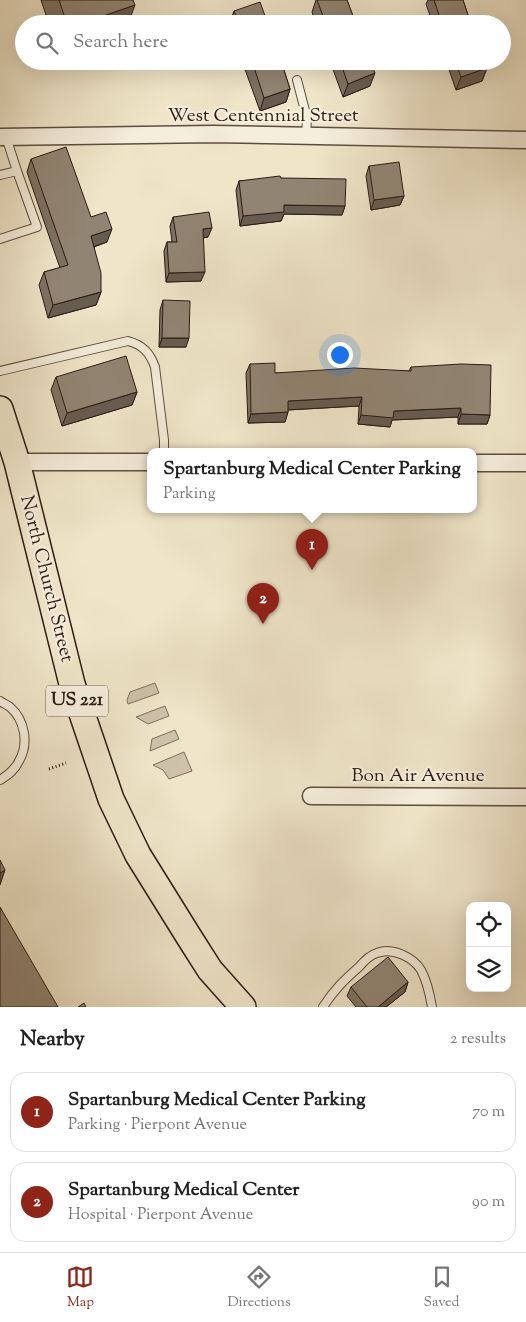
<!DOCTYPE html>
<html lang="en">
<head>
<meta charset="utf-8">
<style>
	:root { --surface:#fff; --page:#f2f2f2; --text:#222; --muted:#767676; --line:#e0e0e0; --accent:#8f2418 }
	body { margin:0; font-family:"Sorts Mill Goudy",serif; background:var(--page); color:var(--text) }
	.controls { position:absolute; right:15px; bottom:15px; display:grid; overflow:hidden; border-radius:10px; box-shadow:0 5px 20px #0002 }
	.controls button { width:45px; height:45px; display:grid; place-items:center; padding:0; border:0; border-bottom:1px solid var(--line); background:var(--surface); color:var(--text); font:25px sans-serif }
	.you { position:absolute; left:339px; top:354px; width:18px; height:18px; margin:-12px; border:4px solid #fff; border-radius:50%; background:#1a73e8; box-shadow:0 0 0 8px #1a73e833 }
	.badge { display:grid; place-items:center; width:32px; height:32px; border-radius:50%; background:var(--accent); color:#fff; font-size:16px; font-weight:700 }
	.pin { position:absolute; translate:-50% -41px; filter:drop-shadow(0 1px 2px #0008) }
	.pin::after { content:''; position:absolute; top:26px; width:18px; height:15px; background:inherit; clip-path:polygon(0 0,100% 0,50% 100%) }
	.popup { position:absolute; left:147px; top:448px; width:330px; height:65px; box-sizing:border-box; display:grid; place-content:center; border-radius:10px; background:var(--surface); filter:drop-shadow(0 1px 4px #0005); font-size:16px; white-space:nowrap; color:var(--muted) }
	.popup b { font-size:19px; color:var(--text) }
	.popup::after { content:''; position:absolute; left:50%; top:100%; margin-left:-10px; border:10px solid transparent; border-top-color:var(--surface) }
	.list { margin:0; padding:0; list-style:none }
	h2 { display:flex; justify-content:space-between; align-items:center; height:65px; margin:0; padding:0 20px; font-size:21px }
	h2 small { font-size:16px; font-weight:400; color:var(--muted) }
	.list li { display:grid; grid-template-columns:32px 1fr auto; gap:15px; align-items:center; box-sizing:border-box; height:80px; margin:0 10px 10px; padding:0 10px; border:1px solid var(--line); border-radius:15px }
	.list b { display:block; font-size:19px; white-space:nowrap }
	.list p { margin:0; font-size:16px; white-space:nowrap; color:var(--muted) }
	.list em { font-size:16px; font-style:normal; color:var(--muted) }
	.icon { flex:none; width:28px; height:28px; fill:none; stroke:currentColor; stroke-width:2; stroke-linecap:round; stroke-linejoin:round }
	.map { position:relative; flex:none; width:526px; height:1007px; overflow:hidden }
	.search { position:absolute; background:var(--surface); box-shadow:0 5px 20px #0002; left:15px; right:15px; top:15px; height:55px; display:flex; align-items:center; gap:12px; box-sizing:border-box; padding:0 18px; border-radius:28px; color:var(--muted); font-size:19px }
	.sheet { height:245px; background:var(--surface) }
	nav { display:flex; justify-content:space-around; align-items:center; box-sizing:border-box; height:70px; border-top:1px solid var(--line); background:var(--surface); font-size:14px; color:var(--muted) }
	nav a { display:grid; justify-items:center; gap:2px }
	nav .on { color:var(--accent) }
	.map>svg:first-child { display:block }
	.green { fill:#cec2aa; stroke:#7d6e5e }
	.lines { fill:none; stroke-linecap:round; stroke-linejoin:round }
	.service-casing { stroke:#5d4d40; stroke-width:10 }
	.minor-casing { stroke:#5d4d40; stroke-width:19 }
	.primary-casing { stroke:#2c1a13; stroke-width:28 }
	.path { stroke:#2c1a13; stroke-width:3; stroke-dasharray:1 2.5; stroke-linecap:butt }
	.service { stroke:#f5eedc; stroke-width:8 }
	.minor { stroke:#f5eedc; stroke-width:16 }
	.primary { stroke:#efe5c9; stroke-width:25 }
	.wall { fill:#7d7262; stroke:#2c1a13 }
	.shaded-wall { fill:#665c50; stroke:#2c1a13 }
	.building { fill:#918472; stroke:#2c1a13 }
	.labels { text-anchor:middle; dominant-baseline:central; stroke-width:4.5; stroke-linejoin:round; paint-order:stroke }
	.shield { fill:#f5eedc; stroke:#685a4f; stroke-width:1 }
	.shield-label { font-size:18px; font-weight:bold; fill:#2c1a13 }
	.street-label { font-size:19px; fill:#2c1a13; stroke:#f5eedc }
</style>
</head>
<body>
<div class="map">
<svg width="526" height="1007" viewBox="0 0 526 1007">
	<rect width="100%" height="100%" fill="#efe5c9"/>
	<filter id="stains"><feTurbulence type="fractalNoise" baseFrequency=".004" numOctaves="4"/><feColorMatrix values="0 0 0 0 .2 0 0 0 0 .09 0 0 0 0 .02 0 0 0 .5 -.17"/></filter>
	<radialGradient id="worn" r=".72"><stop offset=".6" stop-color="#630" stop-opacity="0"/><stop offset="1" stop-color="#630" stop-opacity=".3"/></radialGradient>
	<path class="green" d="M155,683l4,10 -31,11 -1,-4 3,-8z
		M165,706l4,10 -21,8 -12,-7z
		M175,730l4,9 -29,12 2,-12z
		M184,752l8,19 -23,8 -6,-9 -10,-5z"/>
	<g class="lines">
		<defs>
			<path id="service" d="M297,80l10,38 -1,18
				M6,137l11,34
				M0,175l17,-4 20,56 -37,12
				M0,371l128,-30c15,4 22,12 27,26l9,73v11
				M0,701c3,2 7,4 10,6 15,13 19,37 9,54 -4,9 -11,14 -19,19
				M323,1007c11,-17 21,-27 36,-40 5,-6 11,-12 18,-14 15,-6 36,4 44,17 6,11 9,25 11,37"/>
			<path id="minor" d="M0,137l214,-3 312,6
				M17,462h134
				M473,463h53
				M311,796l215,1"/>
			<path id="primary" d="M0,409l17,53 55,222 39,115 27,56 51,82 21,33 33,37"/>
		</defs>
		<use href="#service" class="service-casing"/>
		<use href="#minor" class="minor-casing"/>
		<use href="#primary" class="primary-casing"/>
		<path class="path" d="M49,769l17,-6"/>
		<use href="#service" class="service"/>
		<use href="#minor" class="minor"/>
		<use href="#primary" class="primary"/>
	</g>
	<path class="wall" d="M41,0h92l-5,24h-79z
		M316,0h31l9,24h-40l-4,-12z
		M428,0h35l8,24h-38l-7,-20z
		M234,11l34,13h-39z
		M242,61h39l9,28 -4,13 -26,9z
		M330,61h40v25l-27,11z
		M446,61h39l2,7 -5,13 -26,9z
		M31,159l60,58 16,25 -13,5 7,45 -5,13 -48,13 -9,-33 5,-13 16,-4 -33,-96z
		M369,166l35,30 -4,9 -29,5 -5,-34z
		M281,178l64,28 -3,9 -58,-1 -3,7 -41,5 -4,-36 3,-9z
		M173,217l35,20 -5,1 -2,43 -35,1 -2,-31 3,-9h5l-2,-16z
		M163,300l23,47h-27l1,-37z
		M250,364l25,9 134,-2 2,-4 79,48 -3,9h-29v-7l-66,3 -2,7 -32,-3 1,-18 -71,4v2l-3,10 -37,1 -2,-50z
		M56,377l81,15 -5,13 -70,21 -11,-36z
		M408,982l-3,10 -19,15h-30l-9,-11 4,-9z"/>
	<path class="shaded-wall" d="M135,5l-7,19h-48z
		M487,68l-5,13 -26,9 5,-13z
		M375,73l-5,13 -27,11 5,-13z
		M290,89l-4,13 -26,9 4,-13z
		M404,196l-4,9 -29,5 3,-10z
		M284,205l61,1 -3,9 -58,-1 -3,7 -41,5 3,-10z
		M212,228l-4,9 -9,1 4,-9z
		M112,229l-5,13 -20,7 4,-13z
		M205,272l-4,9 -35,1 3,-9z
		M101,292l-5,13 -48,13 5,-13z
		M162,338h27l-3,9h-27z
		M137,392l-5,13 -70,21 5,-13z
		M362,397l-3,9 -74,4 3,-9z
		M461,408l-3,9 -66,3 -2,7 -32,-3 3,-9 33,-4z
		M288,412l-3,10 -37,1 3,-9z
		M461,414l29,1 -3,9h-29z
		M5,870l-5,15v-12z
		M408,982l-3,10 -19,15h-8z"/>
	<path class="building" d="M59,0h74l2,5 -55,19h-13z
		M317,0h30l9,24h-30z
		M434,0h29l8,24h-29z
		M260,2l8,22h-29l-5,-13z
		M252,61h29l9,28 -26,9z
		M340,61h30l5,12 -27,11z
		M455,61h30l2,7 -26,9z
		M66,147l25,70 15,-5 6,17 -21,7 10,37v19l-48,13 -9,-33 24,-7 -37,-106z
		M399,162l5,34 -30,4 -5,-34z
		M280,176l1,2 65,1 -1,27 -61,-1v7l-41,4 -4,-35z
		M209,212l3,16 -9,1 2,43 -36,1 -2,-31h10l-4,-25z
		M163,300l27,1 -1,37h-27z
		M126,356l11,36 -70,21 -11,-36z
		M275,363v10l79,-5 57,3v-4l50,-3 30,1 -1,50 -29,-1v-6l-67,3 -1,7 -32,-3 1,-18 -74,4v11l-37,2 -1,-50z
		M0,860l5,10 -5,3z
		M0,907l58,100h-58z
		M388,957l20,25 -30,25h-11l-16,-20z
		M84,1003l2,4h-8z"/>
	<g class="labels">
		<rect class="shield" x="46" y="685.5" width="62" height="31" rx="4"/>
		<g class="shield-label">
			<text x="77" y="701">US 221</text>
		</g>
		<g class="street-label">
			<text x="263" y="116">West Centennial Street</text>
			<text transform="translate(46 579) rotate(76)">North Church Street</text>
			<text x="418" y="776">Bon Air Avenue</text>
		</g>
	</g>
	<rect width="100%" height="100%" filter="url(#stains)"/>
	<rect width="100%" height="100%" fill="url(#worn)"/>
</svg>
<div class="controls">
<button><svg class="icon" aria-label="locate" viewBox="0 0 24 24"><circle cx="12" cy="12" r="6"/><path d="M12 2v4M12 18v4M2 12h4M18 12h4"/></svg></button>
<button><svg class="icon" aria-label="layers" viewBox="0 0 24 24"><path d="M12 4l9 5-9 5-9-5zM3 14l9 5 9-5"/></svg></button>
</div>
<div class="you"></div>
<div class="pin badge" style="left:312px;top:570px">1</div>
<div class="popup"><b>Spartanburg Medical Center Parking</b>Parking</div>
<div class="pin badge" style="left:263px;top:624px">2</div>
<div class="search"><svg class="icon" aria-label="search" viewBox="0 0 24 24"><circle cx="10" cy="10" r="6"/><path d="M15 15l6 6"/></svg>Search here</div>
</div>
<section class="sheet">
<h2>Nearby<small>2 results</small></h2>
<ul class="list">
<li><span class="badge">1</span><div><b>Spartanburg Medical Center Parking</b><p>Parking · Pierpont Avenue</p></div><em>70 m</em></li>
<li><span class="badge">2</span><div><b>Spartanburg Medical Center</b><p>Hospital · Pierpont Avenue</p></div><em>90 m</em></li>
</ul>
</section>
<nav>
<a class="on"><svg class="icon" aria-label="map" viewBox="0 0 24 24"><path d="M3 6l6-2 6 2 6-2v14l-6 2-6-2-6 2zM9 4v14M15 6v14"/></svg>Map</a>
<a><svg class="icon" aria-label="directions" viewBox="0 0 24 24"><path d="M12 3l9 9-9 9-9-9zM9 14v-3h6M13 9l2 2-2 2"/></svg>Directions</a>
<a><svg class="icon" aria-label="saved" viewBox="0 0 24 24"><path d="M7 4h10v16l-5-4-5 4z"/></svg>Saved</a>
</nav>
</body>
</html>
